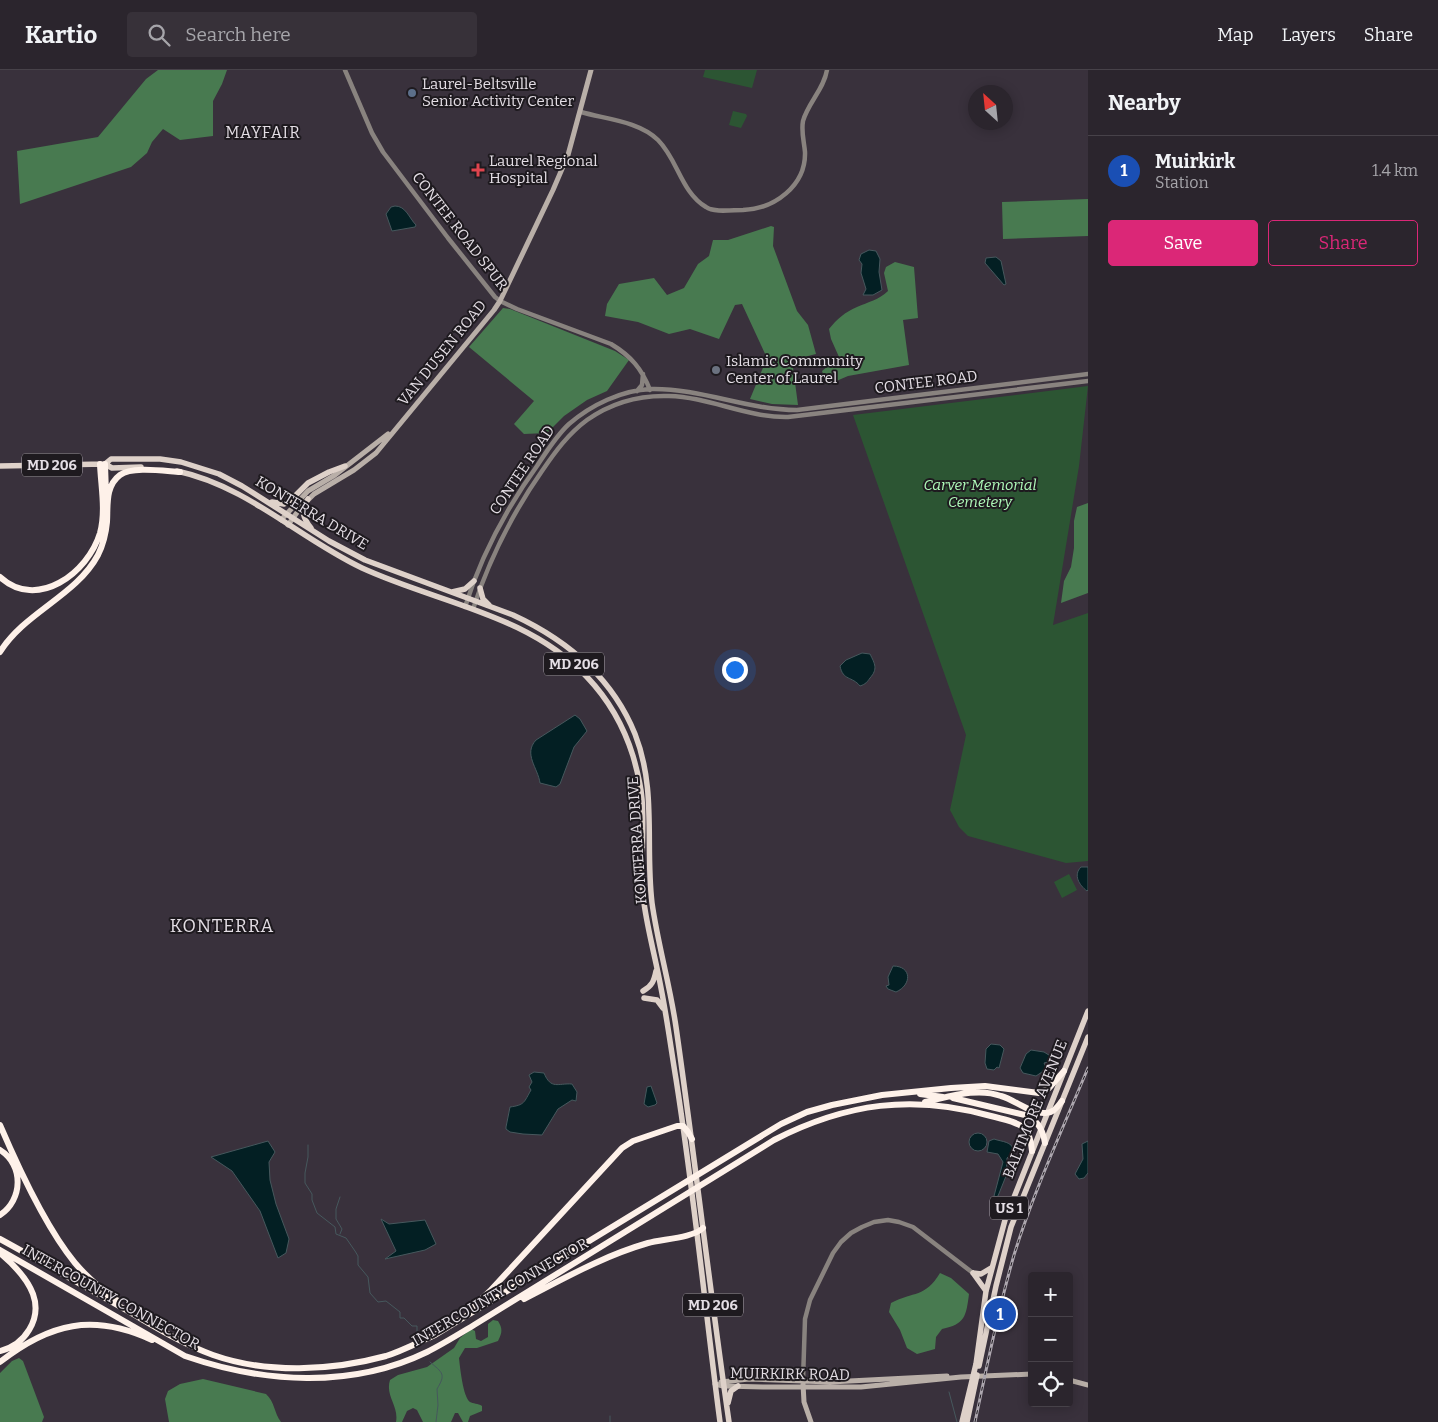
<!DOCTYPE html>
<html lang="en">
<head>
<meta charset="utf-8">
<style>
	:root { --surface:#2b252d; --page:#373139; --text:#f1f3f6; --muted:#a6a5aa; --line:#474249; --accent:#db2777 }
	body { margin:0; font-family:Bitter,serif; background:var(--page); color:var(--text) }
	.controls { position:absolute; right:15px; bottom:15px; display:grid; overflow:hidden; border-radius:5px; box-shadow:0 2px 12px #0003 }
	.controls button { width:45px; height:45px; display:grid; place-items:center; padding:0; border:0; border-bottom:1px solid var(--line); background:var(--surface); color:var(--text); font:25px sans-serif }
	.compass { position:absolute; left:968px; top:15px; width:45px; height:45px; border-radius:50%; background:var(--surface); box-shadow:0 2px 12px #0003; rotate:333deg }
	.you { position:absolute; left:734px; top:599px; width:18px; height:18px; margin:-12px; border:4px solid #fff; border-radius:50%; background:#1a73e8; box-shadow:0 0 0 8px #1a73e833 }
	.badge { display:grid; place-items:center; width:32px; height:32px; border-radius:50%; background:var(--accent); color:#fff; font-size:16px; font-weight:700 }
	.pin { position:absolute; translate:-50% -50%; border:2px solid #fff; box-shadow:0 1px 5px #0006 }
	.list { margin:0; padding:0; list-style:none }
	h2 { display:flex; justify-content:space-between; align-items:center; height:65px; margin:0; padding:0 20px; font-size:21px }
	h2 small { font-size:16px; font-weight:400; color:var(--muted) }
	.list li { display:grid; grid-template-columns:32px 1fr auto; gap:15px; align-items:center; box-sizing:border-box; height:70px; padding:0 20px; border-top:1px solid var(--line) }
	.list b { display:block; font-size:19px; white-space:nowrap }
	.list p { margin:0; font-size:16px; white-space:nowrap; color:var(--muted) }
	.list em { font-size:16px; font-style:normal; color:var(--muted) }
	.actions { display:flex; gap:10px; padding:15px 20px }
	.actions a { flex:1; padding:11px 0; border:1px solid var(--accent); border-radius:5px; text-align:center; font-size:18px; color:var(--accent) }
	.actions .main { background:var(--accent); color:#fff }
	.icon { flex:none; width:28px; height:28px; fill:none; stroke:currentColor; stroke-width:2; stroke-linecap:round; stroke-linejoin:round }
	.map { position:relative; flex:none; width:1088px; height:1352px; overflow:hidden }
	header { display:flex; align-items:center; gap:30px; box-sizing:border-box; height:70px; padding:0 25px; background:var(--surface); border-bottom:1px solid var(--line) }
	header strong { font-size:24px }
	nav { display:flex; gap:28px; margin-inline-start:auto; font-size:18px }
	.search { width:350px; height:45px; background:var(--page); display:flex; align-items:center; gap:12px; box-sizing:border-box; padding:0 18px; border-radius:5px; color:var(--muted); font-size:19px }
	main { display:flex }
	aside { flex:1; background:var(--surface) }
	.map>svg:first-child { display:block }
	.green { fill:#2c5533 }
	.forest { fill:#487a50 }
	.water { fill:#031f23; stroke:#46585d }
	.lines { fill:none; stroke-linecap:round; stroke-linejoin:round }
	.stream { stroke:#46585d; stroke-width:1 }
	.tertiary { stroke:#89837f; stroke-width:4.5 }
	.secondary { stroke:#b9afa8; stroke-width:5 }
	.primary { stroke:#ded1c9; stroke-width:5.5 }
	.motorway { stroke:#fef1e9; stroke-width:6 }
	.rail-casing { stroke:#ada7af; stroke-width:3 }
	.rail { stroke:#1e1a1f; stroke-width:1; stroke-dasharray:4; stroke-linecap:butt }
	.service-dot { fill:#5c6f8a; stroke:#1e1a1f; stroke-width:2 }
	.health-dot { fill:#e0444e; stroke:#1e1a1f; stroke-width:2 }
	.worship-dot { fill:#6b7280; stroke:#1e1a1f; stroke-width:2 }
	.labels { text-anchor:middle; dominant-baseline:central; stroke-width:4; stroke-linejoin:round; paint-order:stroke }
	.shield { fill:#1e1a1f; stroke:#a9a3aa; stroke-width:1 }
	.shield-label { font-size:14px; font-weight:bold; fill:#e4dee5 }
	.poi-label { font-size:15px; fill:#e4dee5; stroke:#1e1a1f; text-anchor:start }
	.street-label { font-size:15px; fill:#e4dee5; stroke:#1e1a1f }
	.park-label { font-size:15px; font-style:italic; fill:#aef9b8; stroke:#1e1a1f }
	.neighbourhood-label { font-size:16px; letter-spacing:1px; fill:#e4dee5; stroke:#1e1a1f }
	.quarter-label { font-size:18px; letter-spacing:1px; fill:#e4dee5; stroke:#1e1a1f }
</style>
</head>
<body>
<header>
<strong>Kartio</strong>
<div class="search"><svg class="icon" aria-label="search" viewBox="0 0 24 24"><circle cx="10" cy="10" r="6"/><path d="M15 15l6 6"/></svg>Search here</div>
<nav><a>Map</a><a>Layers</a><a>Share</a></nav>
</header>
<main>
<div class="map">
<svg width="1088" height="1352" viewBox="0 0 1088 1352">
	<rect width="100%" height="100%" fill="#39313c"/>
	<path class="green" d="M705,0h52l-5,18 -49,-11z
		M733,41l13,3 1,2 -6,12 -12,-3z
		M1088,316l-9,80 -26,159 35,-12v248l-22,2 -98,-27 -9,-9 -9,-17 16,-75 -113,-320z
		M1069,804l8,16 -15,8 -8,-16z"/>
	<path class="forest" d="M158,0h69l-5,14 -9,17v35l-33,4 -17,-11 -11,13 -5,11 -16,14 -111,37 -3,-53 81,-14 48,-58z
		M1088,129v37l-85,3 -1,-37z
		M771,156l3,1 -1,19 24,65 11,14 8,29 -24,6 6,45 -26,-1 -22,-5 17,-41 -25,-54 -7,1 -16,34 -29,-10 -21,5 -31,-12 -33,-6 2,-12 12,-20 35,-6 13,17 17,-7 14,-24 11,-8 4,-16h15z
		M895,192l19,5 4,51 -15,2 6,45 -61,11 -21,9 -5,-14 17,-14 -8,-18 -2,-10c8,-10 16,-17 28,-22 11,-5 22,-7 31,-16l-4,-18 2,-6z
		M503,238l7,1 105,42 14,9 -22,31 -20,9 -23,16 -17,17 -23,1 -10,-10 20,-23 -65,-54z
		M1088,433v90l-27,10 3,-22 7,-14 3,-19v-27l3,-14z
		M940,1203l11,5 18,16c-3,23 -4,30 -27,35l-6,8 -1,12 -18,5 -10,-6 -7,-18 -11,-18 2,-9c23,-12 34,-5 49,-30z
		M493,1250l5,1c5,8 4,12 0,20l-21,7h-12l-6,10c1,9 4,39 11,44 3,2 8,1 12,4v5l-12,5 -2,6h-5l-5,-9h-3l-4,9h-28l-6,-12 -4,-2 -6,3 -5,11h-6c3,-16 -11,-26 -6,-42l8,-5 29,-8 27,-19 6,-10 11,-9 4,2 1,8 5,2 7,-4v-13z
		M19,1288l4,3 21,56 -2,5h-42v-49l12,-12z
		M203,1309l63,15c9,8 8,19 15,28h-112l-4,-23 3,-8 12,-7z"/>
	<path class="water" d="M395,136c11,0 14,12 21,19l-1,2 -23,4 -6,-17 5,-7z
		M869,180l7,1 4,8 -1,13 3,18 -9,5h-10l3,-6 -5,-16 1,-9 -3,-4 2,-6z
		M996,187l5,4 5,23 -2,1 -19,-22 1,-5z
		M862,583l8,1c5,10 8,15 0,24 -3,4 -4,6 -10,8 -8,-10 -17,-5 -20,-20l6,-6z
		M575,645l5,4 7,12 -13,16 -14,37 -4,3 -16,-4c-2,-15 -17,-29 -4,-43z
		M1081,797h7v23l-1,1c-8,-6 -14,-16 -6,-24z
		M893,896c19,0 19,19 3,26l-8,-3 -2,-3 3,-1 -1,-8z
		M991,974l9,1 4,4 -5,19 -2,-1 -3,3 -7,-1 -2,-6 1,-14z
		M1031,980l13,2 8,5 -4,5 -4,1 2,4 -4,5 -6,4 -13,-3 -3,-5 6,-14z
		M534,1002l10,1c7,17 14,10 28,11l5,8 -1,9 -4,-1 -14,9 -16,26 -19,-1 -13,-2 -4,-3v-2l4,-20c15,-2 14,-5 21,-17l-2,-3 3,-5 -3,-7z
		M651,1016l6,17 -2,2 -7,2 -4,-3 3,-17z
		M969 1072a9 9 0 1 1 18 0a9 9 0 1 1-18 0Z
		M994,1069c8,3 18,2 20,12l-7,7 -1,18 -8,20 -2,1 -2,-1 9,-34 -5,-8 -11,-2 2,-11z
		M268,1071l7,11 -6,10 1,18 6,24 13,35 -3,14 -8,5 -18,-47 -28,-40 -21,-14z
		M1088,1071v32l-4,5 -5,1 -4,-5 8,-15 -1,-15z
		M381,1149l8,5 36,-4 11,24 -11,6 -40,9 11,-8z"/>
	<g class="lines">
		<path class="stream" d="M308,1075v12l-3,16v10l7,11v6l5,13 18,14 1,7 10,4 9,13 3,5v9l10,12 2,16 8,9 8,-1 14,11v6h4l8,8h5v8
			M340,1127l-4,12v10l6,10 -2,5
			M430,1292c13,11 16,12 7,27l1,16 -2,17
			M949,1322l8,30
			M610,1352v-6"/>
		<path class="tertiary" d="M345,0l27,63 11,19 65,86 47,59 5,4 17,8 94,35c20,12 31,25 39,46
			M581,42c24,7 58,9 77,28 20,20 23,52 48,67 8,6 26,3 37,3 31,-1 63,-24 62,-58 -1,-11 -4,-20 -2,-31 5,-18 21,-32 24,-51
			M637,321l5,-6 1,-11
			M465,537c16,-51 41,-98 72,-141 10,-15 19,-30 32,-42 22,-19 53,-34 82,-35 50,-1 96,21 146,21l291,-36
			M473,539c16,-49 39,-95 69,-138 13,-19 26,-37 45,-51 24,-17 53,-25 82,-24 40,1 79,22 119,21l300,-36
			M803,1310l2,-61 5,-19 23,-47 8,-11 10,-9 11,-6 12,-5 14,-2 11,2 14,5 60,46"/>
		<path class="secondary" d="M281,450l27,-29 27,-16 53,-41
			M288,455l13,-18 13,-13 40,-24 22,-17 118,-143 6,-9 53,-111 15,-35 23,-85
			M1069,1310l19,5
			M721,1312l28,-3 81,3 117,-6
			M715,1314l8,2 40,1h98l100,-10 71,-3
			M803,1314l1,18 7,20"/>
		<path class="primary" d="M105,394l6,-5h49l21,3 38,12 23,12 87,55 36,19 148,55c54,25 99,62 122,119 22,56 10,111 17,169 6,42 18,82 24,124 19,132 34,264 53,395
			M0,396l105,-2 7,4 29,-1
			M177,401c70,15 122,67 185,97 76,35 166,46 225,109 21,22 37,50 46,79 4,14 8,29 9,43 3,34 -3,69 2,104 4,29 12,57 17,85 6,30 10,61 15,91 18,114 29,229 44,343
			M308,429c-8,11 -5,19 3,29
			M272,432l12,2 5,-2 19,-19 21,-11 16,-6
			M480,518l3,11 6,6
			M452,522l13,-3 9,-8
			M643,921c9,-5 11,-10 13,-20
			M644,928l13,2 6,8
			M973,1203l13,18
			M973,1203l8,1 10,-6
			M979,1296l17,-80 15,-59 77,-190
			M728,1333l3,-12 7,-5
			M962,1352l14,-58 10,-73 19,-71 83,-209
			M967,1352l10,-47"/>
		<path class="motorway" d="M105,394l1,30
			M0,507c37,34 88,-4 100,-44 6,-22 1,-46 0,-69
			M0,582c25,-40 76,-56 98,-97 5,-10 8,-22 9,-33 1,-16 -2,-36 13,-47 12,-9 44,-4 60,-3
			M920,1024l23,3
			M953,1028l76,18c10,7 14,15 16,27
			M925,1032c24,-5 52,-15 76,-6 14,4 28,17 43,17 9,1 13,-6 18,-12
			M0,1055c18,42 46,103 75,138 12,14 27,27 43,38
			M0,1080c24,15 23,50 0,65
			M0,1169c42,23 84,47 126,71 28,16 56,34 87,45 54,19 118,16 173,1 16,-5 33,-14 49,-21l346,-211 26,-12 25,-7 50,-10 69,-7 34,-2 54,7 10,-5 15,-17
			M0,1180l185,106c78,27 166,33 242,-4 16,-8 32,-18 47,-27l300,-185c72,-37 139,-46 217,-24 25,7 39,6 41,35
			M524,1229c41,-21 79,-43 124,-56 14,-4 45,-5 55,-15
			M471,1239l19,-18 132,-143 11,-7 44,-15h6l5,6 4,7
			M0,1281c25,-6 42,-32 33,-57 -6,-16 -19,-29 -32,-40
			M0,1292c50,-39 93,-49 152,-22"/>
		<defs>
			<path id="rail" d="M975,1352c12,-56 23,-112 39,-167 20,-64 48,-125 74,-187"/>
		</defs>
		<use href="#rail" class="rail-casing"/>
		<use href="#rail" class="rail"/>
	</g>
	<circle class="service-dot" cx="412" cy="23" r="5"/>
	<path class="health-dot" d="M475.5 92.5h5v5h5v5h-5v5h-5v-5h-5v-5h5z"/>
	<circle class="worship-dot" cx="716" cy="300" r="5"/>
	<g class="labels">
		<g class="shield">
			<rect x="22" y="383.5" width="60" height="23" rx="4"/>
			<rect x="544" y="582.5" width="60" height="23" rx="4"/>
			<rect x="990" y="1126.5" width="38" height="23" rx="4"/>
			<rect x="683" y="1223.5" width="60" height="23" rx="4"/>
		</g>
		<g class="shield-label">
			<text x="52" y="395">MD 206</text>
			<text x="574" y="594">MD 206</text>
			<text x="1009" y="1138">US 1</text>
			<text x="713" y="1235">MD 206</text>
		</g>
		<g class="poi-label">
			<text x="422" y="14">Laurel-Beltsville<tspan x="422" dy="17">Senior Activity Center</tspan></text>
			<text x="489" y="91">Laurel Regional<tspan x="489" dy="17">Hospital</tspan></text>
			<text x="726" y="291">Islamic Community<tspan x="726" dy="17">Center of Laurel</tspan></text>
		</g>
		<g class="street-label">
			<text transform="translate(460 161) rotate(52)">CONTEE ROAD SPUR</text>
			<text transform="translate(442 283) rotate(-51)">VAN DUSEN ROAD</text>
			<text transform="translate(926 312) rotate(-7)">CONTEE ROAD</text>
			<text transform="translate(522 400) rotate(-56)">CONTEE ROAD</text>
			<text transform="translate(312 443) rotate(31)">KONTERRA DRIVE</text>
			<text transform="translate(637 770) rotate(-94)">KONTERRA DRIVE</text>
			<text transform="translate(1035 1039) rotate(-68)">BALTIMORE AVENUE</text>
			<text transform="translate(500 1222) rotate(-30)">INTERCOUNTY CONNECTOR</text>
			<text transform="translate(111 1227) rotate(29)">INTERCOUNTY CONNECTOR</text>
			<text transform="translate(790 1304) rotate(1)">MUIRKIRK ROAD</text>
		</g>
		<g class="park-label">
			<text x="980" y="415">Carver Memorial<tspan x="980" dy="17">Cemetery</tspan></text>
		</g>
		<g class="neighbourhood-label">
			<text x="263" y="62">MAYFAIR</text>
		</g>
		<g class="quarter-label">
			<text x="222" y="856">KONTERRA</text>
		</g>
	</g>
</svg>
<div class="controls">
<button>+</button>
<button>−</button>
<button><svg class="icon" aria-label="locate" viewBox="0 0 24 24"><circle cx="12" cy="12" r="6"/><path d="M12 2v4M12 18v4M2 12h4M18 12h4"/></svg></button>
</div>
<svg class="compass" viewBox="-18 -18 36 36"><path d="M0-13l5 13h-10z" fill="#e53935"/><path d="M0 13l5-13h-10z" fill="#a6a5aa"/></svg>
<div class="you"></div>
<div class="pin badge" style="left:1000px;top:1244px;background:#1a4fb4">1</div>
</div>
<aside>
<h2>Nearby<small></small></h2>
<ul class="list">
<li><span class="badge" style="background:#1a4fb4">1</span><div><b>Muirkirk</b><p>Station</p></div><em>1.4 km</em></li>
</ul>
<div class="actions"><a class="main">Save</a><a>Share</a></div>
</aside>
</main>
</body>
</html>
